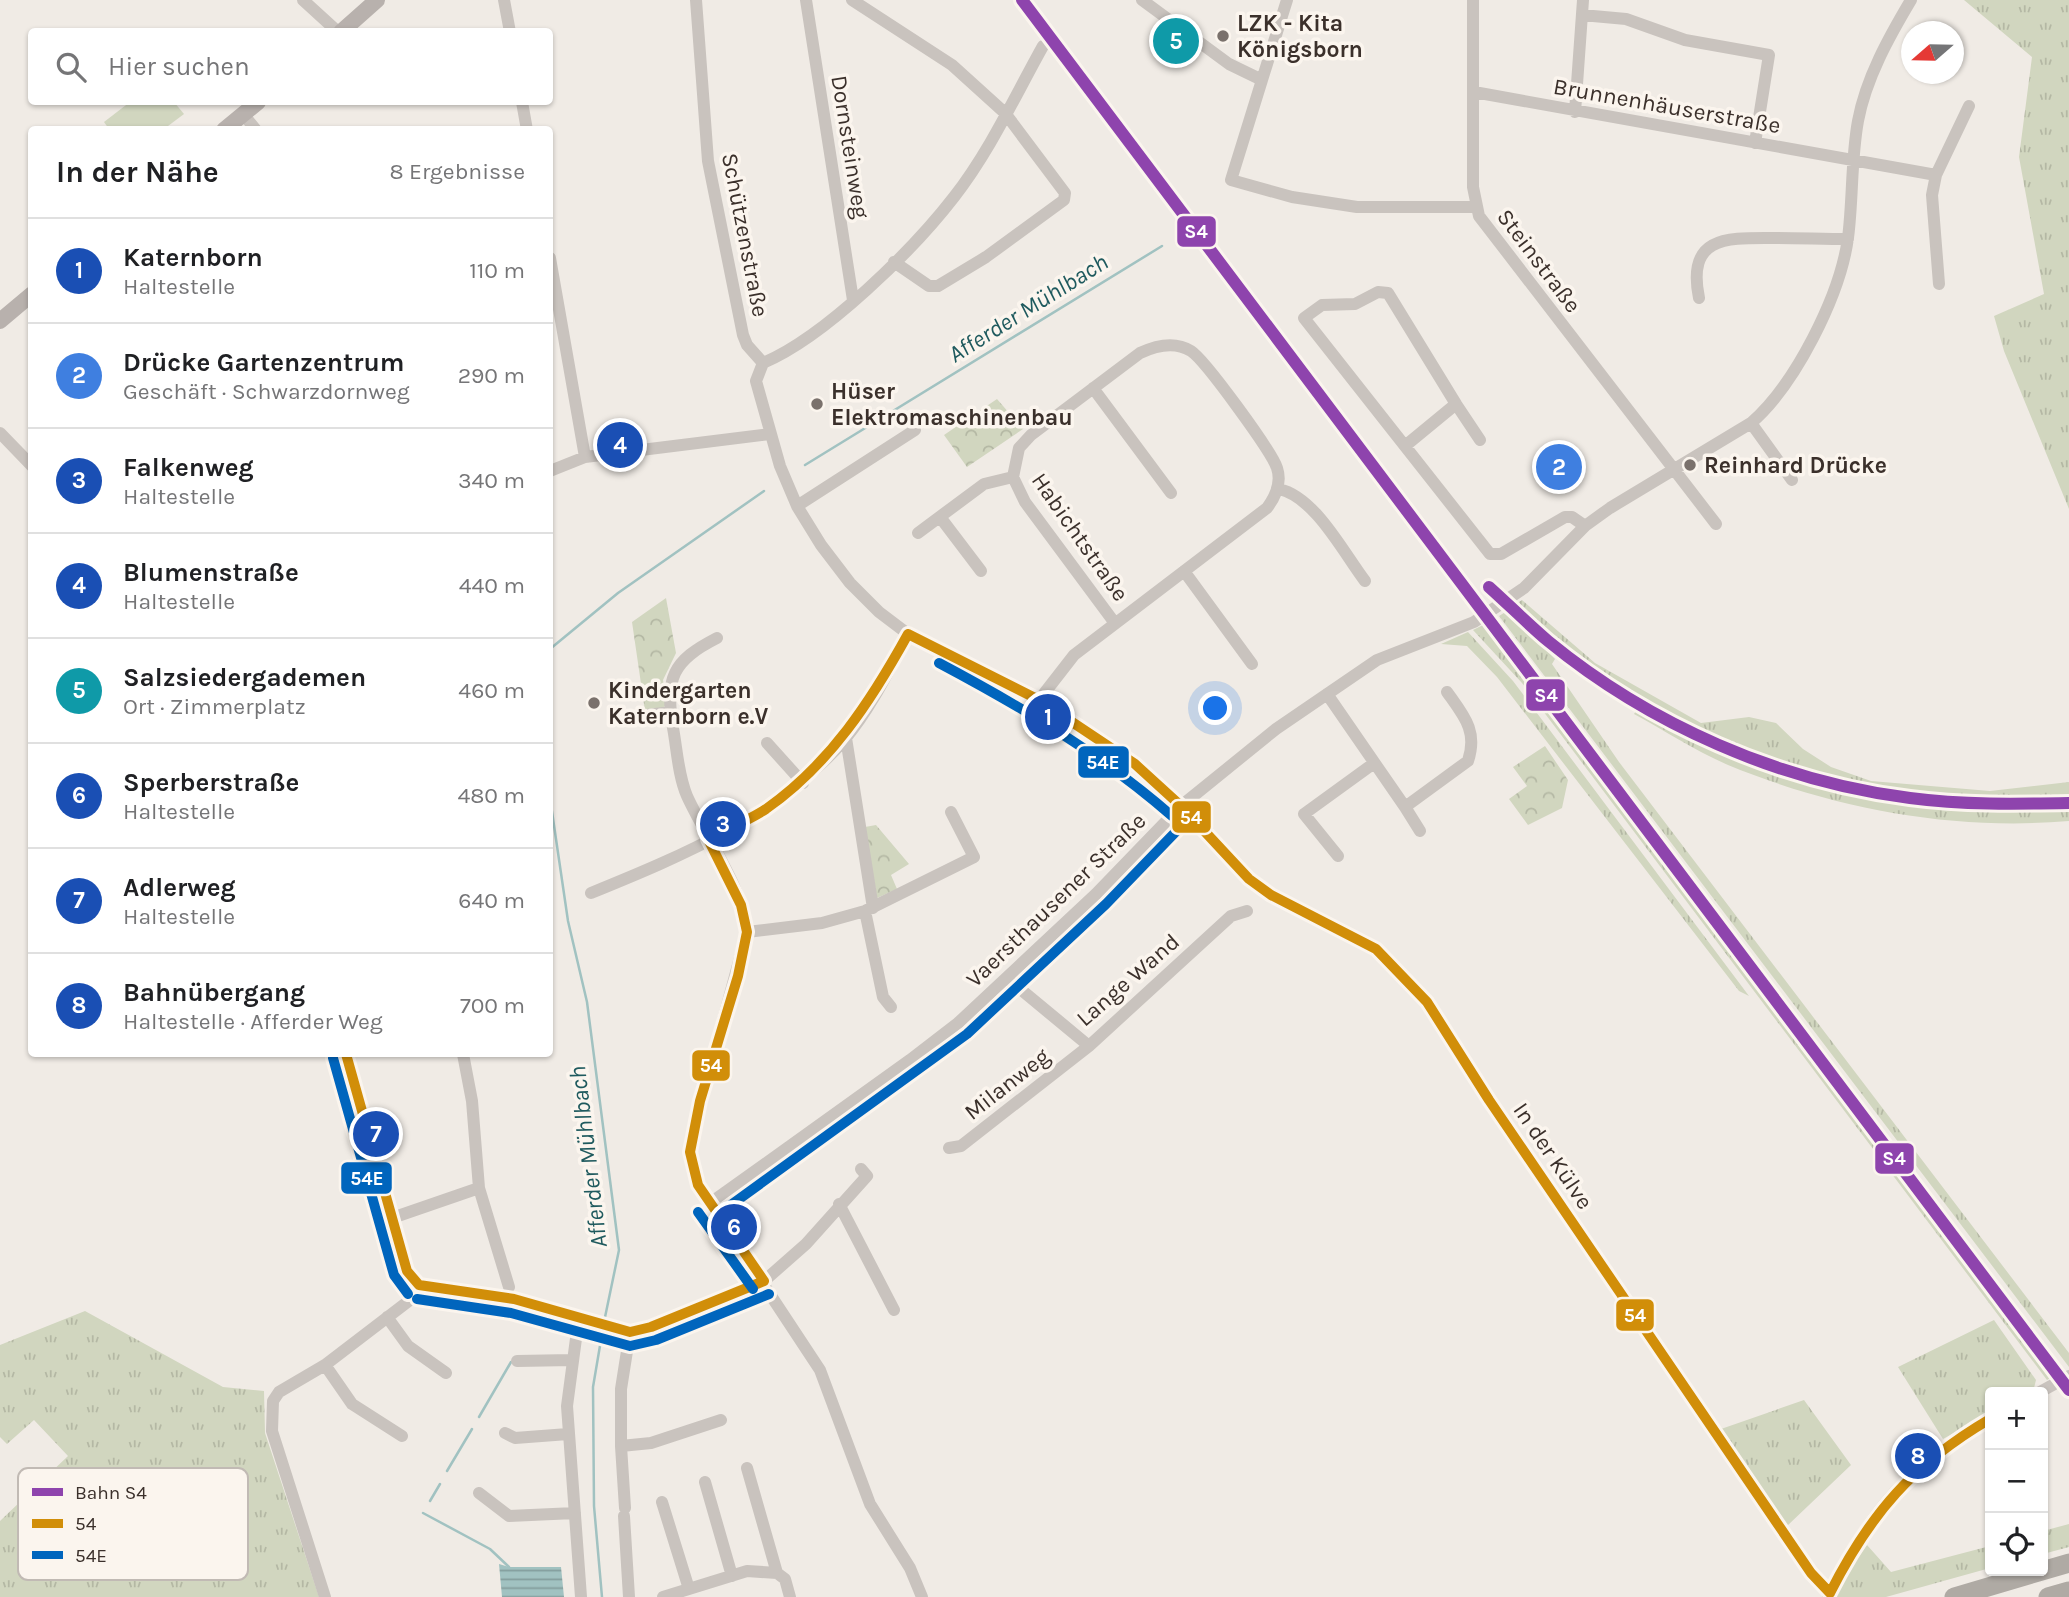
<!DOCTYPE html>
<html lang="de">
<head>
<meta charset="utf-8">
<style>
	:root { --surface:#fff; --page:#f2f2f2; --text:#202124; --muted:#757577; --line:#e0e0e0; --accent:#0f766e }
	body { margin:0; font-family:Karla,sans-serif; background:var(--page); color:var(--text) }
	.controls { position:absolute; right:21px; bottom:21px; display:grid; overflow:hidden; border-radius:7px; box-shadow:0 2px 5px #0004 }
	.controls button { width:63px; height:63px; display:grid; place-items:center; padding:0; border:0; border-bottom:2px solid var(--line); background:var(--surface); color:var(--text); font:35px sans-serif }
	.compass { position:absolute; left:1901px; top:21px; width:63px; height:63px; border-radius:50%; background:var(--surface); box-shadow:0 2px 5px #0004; rotate:250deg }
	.you { position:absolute; left:1216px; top:709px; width:24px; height:24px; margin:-18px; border:5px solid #fff; border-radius:50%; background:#1a73e8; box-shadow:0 0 0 10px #1a73e833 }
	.badge { display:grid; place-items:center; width:46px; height:46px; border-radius:50%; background:var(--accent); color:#fff; font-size:23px; font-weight:700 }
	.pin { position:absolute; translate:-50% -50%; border:4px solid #fff; box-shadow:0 2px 7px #0006 }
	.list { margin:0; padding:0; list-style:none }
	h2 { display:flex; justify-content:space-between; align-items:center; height:91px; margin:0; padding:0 28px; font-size:30px }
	h2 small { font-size:23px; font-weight:400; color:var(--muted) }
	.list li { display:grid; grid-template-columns:46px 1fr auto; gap:21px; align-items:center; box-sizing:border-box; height:105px; padding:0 28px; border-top:2px solid var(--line) }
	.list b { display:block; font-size:26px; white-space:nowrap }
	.list p { margin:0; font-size:23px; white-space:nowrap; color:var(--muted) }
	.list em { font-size:23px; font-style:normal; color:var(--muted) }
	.icon { flex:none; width:38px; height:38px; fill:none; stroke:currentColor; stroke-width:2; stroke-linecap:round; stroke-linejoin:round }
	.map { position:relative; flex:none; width:2069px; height:1597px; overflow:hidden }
	.search { position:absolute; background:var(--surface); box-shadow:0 2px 5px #0004; left:28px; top:28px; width:525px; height:77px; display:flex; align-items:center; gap:18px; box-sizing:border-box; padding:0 24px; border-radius:7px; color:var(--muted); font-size:26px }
	.panel { position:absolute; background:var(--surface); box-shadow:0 2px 5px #0004; left:28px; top:126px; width:525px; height:931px; border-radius:7px }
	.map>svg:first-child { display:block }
	.grass { fill:url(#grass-tufts) }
	.park { fill:url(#park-crowns) }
	.pitch { fill:#d1d6bf }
	.water { fill:url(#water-rules) }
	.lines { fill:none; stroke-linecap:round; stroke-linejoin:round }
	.stream { stroke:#a1c2c1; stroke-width:2.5 }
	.minor { stroke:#c9c3be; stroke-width:12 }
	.major { stroke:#b8b1ad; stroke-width:16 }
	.highway { stroke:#afaaa4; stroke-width:19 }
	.rail { stroke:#b1aca8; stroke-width:2.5; stroke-dasharray:2 5; stroke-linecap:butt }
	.bus-1-casing { stroke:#fbf5ee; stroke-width:16 }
	.bus-2-casing { stroke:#fbf5ee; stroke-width:16 }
	.bus-1 { stroke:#d18e09; stroke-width:10 }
	.bus-2 { stroke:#0065bd; stroke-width:10 }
	.rail-1-casing { stroke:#fbf5ee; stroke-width:18 }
	.rail-1 { stroke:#8e44ad; stroke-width:12 }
	.poi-dot { fill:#7a716c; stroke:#fbf5ee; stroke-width:2.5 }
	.labels { text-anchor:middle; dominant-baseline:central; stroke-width:7; stroke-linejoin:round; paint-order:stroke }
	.poi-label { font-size:23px; font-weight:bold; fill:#3b302b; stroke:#fbf5ee; text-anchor:start }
	.street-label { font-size:23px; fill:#3b302b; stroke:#fbf5ee }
	.water-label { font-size:24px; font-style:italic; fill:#1f5a5e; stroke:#fbf5ee }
	.key { fill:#fbf5ee; stroke:#c1bab4; stroke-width:2 }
	.key-label { font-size:19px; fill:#3b302b }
	.line-badge { stroke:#fbf5ee; stroke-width:2.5 }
	.badge-label { font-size:19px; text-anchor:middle; font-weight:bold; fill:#fff }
</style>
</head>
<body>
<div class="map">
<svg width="2069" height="1597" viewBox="0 0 2069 1597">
	<defs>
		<pattern id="grass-tufts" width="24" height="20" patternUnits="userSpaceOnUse" patternTransform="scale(1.75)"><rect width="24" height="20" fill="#d1d6bf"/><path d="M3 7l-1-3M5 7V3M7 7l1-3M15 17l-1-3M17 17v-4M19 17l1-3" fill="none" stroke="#b4b8a4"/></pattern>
		<pattern id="park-crowns" width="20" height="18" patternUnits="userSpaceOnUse" patternTransform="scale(1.75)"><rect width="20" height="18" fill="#d1d6bf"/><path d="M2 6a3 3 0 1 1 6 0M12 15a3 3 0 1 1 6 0" fill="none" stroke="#b4b8a4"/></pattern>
		<pattern id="water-rules" width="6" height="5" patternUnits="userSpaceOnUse" patternTransform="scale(1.75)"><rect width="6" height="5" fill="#a1c2c1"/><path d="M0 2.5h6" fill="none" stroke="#849e9d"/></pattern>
	</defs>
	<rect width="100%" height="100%" fill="#f0ebe5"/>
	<path class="grass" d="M1964,0h105v509l-65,-158 -10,-35 50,-22 -25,-137 13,-100z
		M1522,600l73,63 106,60 48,-6 27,6 27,26 28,18 40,14 119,10 79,-9v16c-28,1 -57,3 -85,2 -175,-3 -339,-83 -470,-195z
		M1507,611l48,48 -3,5 67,98 450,591v14l-570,-751z
		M1487,623l132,181 433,573 -5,3 -525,-697 -49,-53z
		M1468,632l45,49 236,315 -10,-5 -242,-314 -30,-31 -26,-2z
		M1638,708c107,58 222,99 345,101 29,1 58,-1 86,-1v13c-115,10 -234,-12 -341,-56 -32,-14 -63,-34 -94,-51z
		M85,1311l138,76 41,4 1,42 54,164h-319v-76l68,-65 -34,-36 -27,24 -7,-7v-92z
		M1994,1320l42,60 -2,8 -7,4h-37v21l-47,26 -45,-72z
		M1804,1400l47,65 -64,61 -66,-97z
		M2069,1524v23l-26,7v-23z
		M1867,1545l24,27 99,-26v22l-104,29h-50l-3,-4z"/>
	<path class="park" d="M997,399l26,30 -56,38 -23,-32z
		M666,598l10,55 -13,27 4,24 -4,4 -18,3 -13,-89z
		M1545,746l23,34 -6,28 -34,17 -19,-26 18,-13 -14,-19z
		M876,825l33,39 -18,11 6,14 -20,9 -12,-71z"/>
	<path class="pitch" d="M130,102h44l10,12 -20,15h-55l-5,-7z"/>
	<path class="water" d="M499,1564l10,3h52l3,30h-62z"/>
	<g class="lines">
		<path class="stream" d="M805,465l357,-219
			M550,649l68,-56 146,-102
			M550,798l18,123 19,81 32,248 -15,72
			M479,1417l32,-55
			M447,1471l25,-42
			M430,1501l10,-17
			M423,1513l67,36 19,18
			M602,1597l-8,-91 -1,-119 10,-59"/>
		<path class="minor" d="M303,0l35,32
			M504,0l6,32
			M696,0l12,161 35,174 4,10 16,18
			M806,0l47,300
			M852,0l100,65 53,48 60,80 -1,7 -78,57 -48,29h-9l-35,-24
			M1142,0l87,64 33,16 25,-80
			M1473,0v187l6,29 237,308
			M1582,15l44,4 59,21 84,15 -14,88
			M1262,80l-31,100 61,17 65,10h119
			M1474,92l462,83 33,-69
			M522,102l5,28
			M1575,112l8,-112
			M243,114l13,16
			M1936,175l-4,20 7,89
			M550,258l35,199
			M1699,298c-13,-64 30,-60 78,-60 23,0 47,1 71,1
			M763,363l-7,18 24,85 17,40 24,39 29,38 29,29 29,22 131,66 96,64 46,42 68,73 22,16 105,54 51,53 62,98 322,473 19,20
			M763,363c62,-26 150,-113 191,-166 36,-46 61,-101 89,-151
			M1093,388l78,105
			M1456,404l24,36
			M1751,423c44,-38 89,-127 97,-185 5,-39 3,-79 10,-117 8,-43 31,-84 53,-121
			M0,433l32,33
			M1405,446l51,-42 -68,-111 -10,-1 -23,12 -33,1 -18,13 186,236h11l64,-37h7l13,9
			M550,471l35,-14 185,-23
			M1013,477l12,25 89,120
			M1279,489c36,8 64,63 86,92
			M797,506l118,-76
			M940,517l41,54
			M918,533l66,-49 29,-7 6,-29 12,-13 109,-82c17,-8 35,-12 51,-2 14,9 81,101 86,117 5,15 -1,28 -10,40l-193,147 -35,45
			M1184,571l68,93
			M717,638c-45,23 -52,40 -44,90 4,21 5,47 14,68 18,40 57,93 60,136l-55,202 -2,18 8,33 122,185 50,134 40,64 12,29
			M1327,694l78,113 63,-46c10,-30 -4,-45 -21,-69
			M639,716l32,-4
			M846,738l27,170
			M767,743l36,40
			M1405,807l15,24
			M1338,856l-34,-42 69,-50
			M591,893c91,-37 189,-78 254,-154 26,-31 44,-69 63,-105
			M865,911l18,86 8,10
			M747,932l75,-9 43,-12 109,-54 -23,-45
			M1007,978l82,68 142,-130 16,-5
			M346,1054l61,217 12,14
			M949,1148l12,-2 128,-100
			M479,1188l30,99
			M709,1204l201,-144 48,-37 138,-129 85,-88 95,-77 101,-69 97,-38 50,-34 61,-62 25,-18 141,-85 41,57
			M839,1204l55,106
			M392,1218l87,-30 -7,-87 -9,-47
			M419,1285l95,14 116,33 9,-1 125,-50 42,-37 61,-68 -6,-7
			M579,1316l-12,90 14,191
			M387,1317l21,29 38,27
			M630,1332l-9,57v57l30,-3 70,-23
			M517,1361l55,-1
			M325,1365l27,39 50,32
			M2040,1392l29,-16
			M505,1433l10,5 53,-4
			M621,1446l4,62
			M705,1482l27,94
			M479,1493l30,23 66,-3
			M662,1502l27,87
			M624,1516l5,81
			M777,1573l8,6 5,18
			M325,1597l-53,-166 1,-30 6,-9 46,-27 85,-65 9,-15
			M663,1597l84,-26 30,2 -30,-105
			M1828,1597c37,-81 84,-136 162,-178"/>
		<path class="major" d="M341,32l36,-32
			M224,130l34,-28
			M0,321l32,-27"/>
		<path class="highway" d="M1954,1597l115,-34
			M2048,1597l21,-6"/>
		<path class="rail" d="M1100,94l83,109"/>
		<defs>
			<path id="bus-1" d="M908,634l131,66 96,64 46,42 68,73 22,16 105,54 51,53 62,98 322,473 19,20
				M708,839l33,66 6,27 -9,44 -38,125 -10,51 8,33 66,96
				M708,839c19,-10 40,-18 58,-30 64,-45 105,-108 142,-175
				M346,1054l61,217 12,14
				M419,1285l95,14 116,33 21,-5 113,-46
				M1830,1593c40,-79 83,-129 160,-174"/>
			<path id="bus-2" d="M939,663c83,44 162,91 233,153
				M333,1058l61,217 14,19
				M698,1212l55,77
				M717,1215l250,-181 139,-130 85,-88
				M417,1299l94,14 119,33 26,-6 113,-46"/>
		</defs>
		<use href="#bus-1" class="bus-1-casing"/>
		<use href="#bus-2" class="bus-2-casing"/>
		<use href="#bus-1" class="bus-1"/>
		<use href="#bus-2" class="bus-2"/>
		<defs>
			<path id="rail-1" d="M1022,0l1047,1390
				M1489,587c20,18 39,37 59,54 101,83 232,141 362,157 53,7 106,6 159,5"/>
		</defs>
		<use href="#rail-1" class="rail-1-casing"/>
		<use href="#rail-1" class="rail-1"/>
	</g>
	<g class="poi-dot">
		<circle cx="1223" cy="36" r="7"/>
		<circle cx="817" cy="404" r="7"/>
		<circle cx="1690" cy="465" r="7"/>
		<circle cx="594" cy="703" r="7"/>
	</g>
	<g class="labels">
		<g class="poi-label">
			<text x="1237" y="23">LZK - Kita<tspan x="1237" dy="26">Königsborn</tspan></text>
			<text x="831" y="391">Hüser<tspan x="831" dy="26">Elektromaschinenbau</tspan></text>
			<text x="1704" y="465">Reinhard Drücke</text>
			<text x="608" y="690">Kindergarten<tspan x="608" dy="26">Katernborn e.V</tspan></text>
		</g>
		<g class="street-label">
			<text transform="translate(1667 106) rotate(10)">Brunnenhäuserstraße</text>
			<text transform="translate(850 147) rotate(81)">Dornsteinweg</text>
			<text transform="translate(745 235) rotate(79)">Schützenstraße</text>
			<text transform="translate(1539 261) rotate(53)">Steinstraße</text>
			<text transform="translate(1080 537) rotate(55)">Habichtstraße</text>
			<text transform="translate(1056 900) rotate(-44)">Vaersthausener Straße</text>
			<text transform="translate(1128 980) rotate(-41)">Lange Wand</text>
			<text transform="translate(1007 1084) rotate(-38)">Milanweg</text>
			<text transform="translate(1553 1156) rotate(56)">In der Külve</text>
		</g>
		<g class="water-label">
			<text transform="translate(1028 308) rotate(-32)">Afferder Mühlbach</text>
			<text transform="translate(588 1157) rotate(-97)">Afferder Mühlbach</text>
		</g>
	</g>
	<rect x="18" y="1468" width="230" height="112" rx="10" class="key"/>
	<rect x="32" y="1488" width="31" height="8" fill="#8e44ad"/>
	<rect x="32" y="1519" width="31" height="9" fill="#d18e09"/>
	<rect x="32" y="1551" width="31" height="8" fill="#0065bd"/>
	<g class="key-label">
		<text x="75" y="1499">Bahn S4</text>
		<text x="75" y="1530">54</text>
		<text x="75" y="1562">54E</text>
	</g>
	<g class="line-badge">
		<rect x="1176" y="215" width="41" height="33" rx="7" fill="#8e44ad"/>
		<rect x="1525" y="678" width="41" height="34" rx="7" fill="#8e44ad"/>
		<rect x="1077" y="745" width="53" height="34" rx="7" fill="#0065bd"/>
		<rect x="1171" y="800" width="41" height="34" rx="7" fill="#d18e09"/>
		<rect x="691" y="1049" width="40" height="33" rx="7" fill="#d18e09"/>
		<rect x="1874" y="1142" width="41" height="33" rx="7" fill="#8e44ad"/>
		<rect x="340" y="1161" width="53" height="34" rx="7" fill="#0065bd"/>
		<rect x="1615" y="1298" width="40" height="34" rx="7" fill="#d18e09"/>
	</g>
	<g class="badge-label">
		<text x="1196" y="238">S4</text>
		<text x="1546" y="702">S4</text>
		<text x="1103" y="769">54E</text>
		<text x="1191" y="824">54</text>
		<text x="711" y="1072">54</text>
		<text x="1894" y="1165">S4</text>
		<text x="367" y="1185">54E</text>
		<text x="1635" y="1322">54</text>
	</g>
</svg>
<div class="controls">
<button>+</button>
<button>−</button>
<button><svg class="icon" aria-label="locate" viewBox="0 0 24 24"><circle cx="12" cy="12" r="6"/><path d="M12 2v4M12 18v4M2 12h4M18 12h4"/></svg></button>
</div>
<svg class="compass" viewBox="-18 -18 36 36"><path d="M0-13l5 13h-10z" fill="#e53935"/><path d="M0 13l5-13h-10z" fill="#757577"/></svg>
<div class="you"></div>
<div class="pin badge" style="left:1048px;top:717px;background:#1a4fb4">1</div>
<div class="pin badge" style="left:1559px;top:467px;background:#3f7fe0">2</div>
<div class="pin badge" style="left:723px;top:824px;background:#1a4fb4">3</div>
<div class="pin badge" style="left:620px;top:445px;background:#1a4fb4">4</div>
<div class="pin badge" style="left:1176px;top:41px;background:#0f9aa8">5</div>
<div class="pin badge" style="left:734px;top:1227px;background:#1a4fb4">6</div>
<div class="pin badge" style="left:376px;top:1134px;background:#1a4fb4">7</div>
<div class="pin badge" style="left:1918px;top:1456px;background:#1a4fb4">8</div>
<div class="search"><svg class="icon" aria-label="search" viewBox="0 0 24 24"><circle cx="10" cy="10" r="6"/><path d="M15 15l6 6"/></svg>Hier suchen</div>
<section class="panel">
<h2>In der Nähe<small>8 Ergebnisse</small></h2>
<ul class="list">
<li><span class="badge" style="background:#1a4fb4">1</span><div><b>Katernborn</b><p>Haltestelle</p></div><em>110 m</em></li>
<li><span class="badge" style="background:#3f7fe0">2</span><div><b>Drücke Gartenzentrum</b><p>Geschäft · Schwarzdornweg</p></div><em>290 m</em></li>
<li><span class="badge" style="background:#1a4fb4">3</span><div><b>Falkenweg</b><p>Haltestelle</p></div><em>340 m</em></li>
<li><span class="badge" style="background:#1a4fb4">4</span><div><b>Blumenstraße</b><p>Haltestelle</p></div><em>440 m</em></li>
<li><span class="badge" style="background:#0f9aa8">5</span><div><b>Salzsiedergademen</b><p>Ort · Zimmerplatz</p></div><em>460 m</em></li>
<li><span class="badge" style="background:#1a4fb4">6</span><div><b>Sperberstraße</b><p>Haltestelle</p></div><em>480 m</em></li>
<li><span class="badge" style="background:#1a4fb4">7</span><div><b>Adlerweg</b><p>Haltestelle</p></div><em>640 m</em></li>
<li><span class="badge" style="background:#1a4fb4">8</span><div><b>Bahnübergang</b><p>Haltestelle · Afferder Weg</p></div><em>700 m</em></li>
</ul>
</section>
</div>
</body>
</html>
